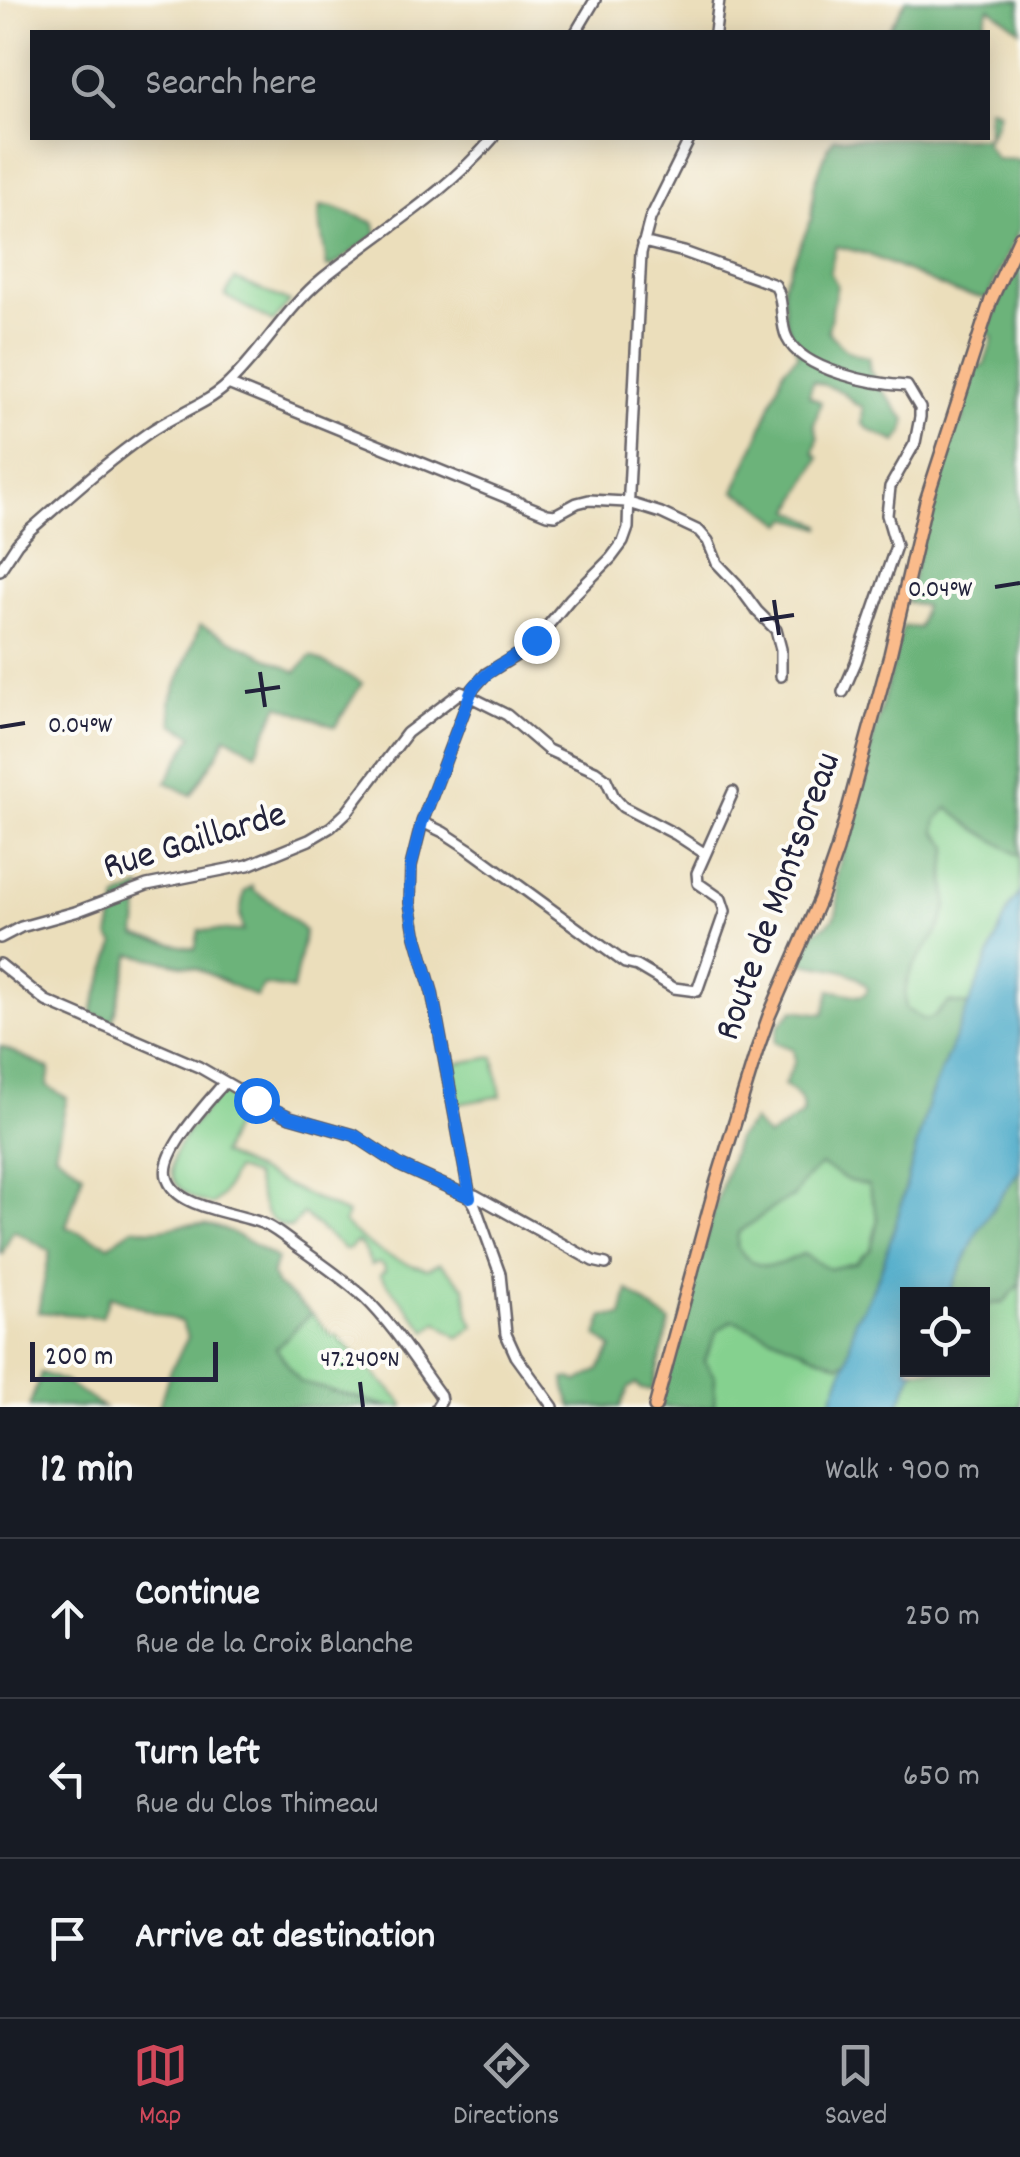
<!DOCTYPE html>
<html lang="en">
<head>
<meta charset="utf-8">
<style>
	:root { --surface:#171b24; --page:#242831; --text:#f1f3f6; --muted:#9ea1a6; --line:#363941; --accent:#d1495b }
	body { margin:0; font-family:Dekko,sans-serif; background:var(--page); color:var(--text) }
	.controls { position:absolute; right:30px; bottom:30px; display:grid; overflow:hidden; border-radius:0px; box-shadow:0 5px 25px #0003 }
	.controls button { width:90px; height:90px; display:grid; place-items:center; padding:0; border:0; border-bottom:2px solid var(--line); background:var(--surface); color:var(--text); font:50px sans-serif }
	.scale { position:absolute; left:30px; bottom:25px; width:188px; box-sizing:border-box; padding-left:10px; border:5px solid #22223b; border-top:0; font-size:28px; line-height:35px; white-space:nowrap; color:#22223b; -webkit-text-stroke:8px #fdfcf7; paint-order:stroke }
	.stop { position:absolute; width:30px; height:30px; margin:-22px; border:8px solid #1a73e8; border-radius:50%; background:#fff }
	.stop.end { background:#1a73e8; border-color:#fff; box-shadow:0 2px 10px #0008 }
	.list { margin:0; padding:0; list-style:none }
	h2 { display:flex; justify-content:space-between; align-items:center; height:130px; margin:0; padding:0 40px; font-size:42px }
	h2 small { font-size:32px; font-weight:400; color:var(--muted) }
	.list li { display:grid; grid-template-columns:65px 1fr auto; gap:30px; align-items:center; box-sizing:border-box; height:160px; padding:0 40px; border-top:2px solid var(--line) }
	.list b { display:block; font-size:38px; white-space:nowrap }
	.list p { margin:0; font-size:32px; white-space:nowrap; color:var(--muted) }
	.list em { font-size:32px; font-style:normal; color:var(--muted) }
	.icon { flex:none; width:55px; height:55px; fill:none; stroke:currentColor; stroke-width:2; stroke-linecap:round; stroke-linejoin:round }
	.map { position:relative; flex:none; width:1020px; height:1407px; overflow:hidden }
	.search { position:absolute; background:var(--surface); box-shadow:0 5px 25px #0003; left:30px; right:30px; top:30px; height:110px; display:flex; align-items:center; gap:25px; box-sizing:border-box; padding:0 35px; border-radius:0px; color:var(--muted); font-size:38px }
	.sheet { height:610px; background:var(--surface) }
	nav { display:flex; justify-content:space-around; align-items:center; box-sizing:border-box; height:140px; border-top:2px solid var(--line); background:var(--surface); font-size:28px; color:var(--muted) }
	nav a { display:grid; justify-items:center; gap:5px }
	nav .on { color:var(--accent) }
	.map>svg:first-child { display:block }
	.green { fill:#85d18f; stroke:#547a65; stroke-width:2.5 }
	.forest { fill:#6cb37a; stroke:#476a5a; stroke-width:2.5; fill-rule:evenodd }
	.water { fill:#48a9c8; stroke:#356682; stroke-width:2.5 }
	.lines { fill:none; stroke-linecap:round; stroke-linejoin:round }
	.minor-casing { stroke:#686468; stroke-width:14 }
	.major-casing { stroke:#686468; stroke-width:16 }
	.minor { stroke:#fff; stroke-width:9 }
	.major { stroke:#fabb8b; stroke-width:11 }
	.route { stroke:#1a73e8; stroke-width:12 }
	.ticks { fill:none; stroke:#22223b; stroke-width:4 }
	.labels { text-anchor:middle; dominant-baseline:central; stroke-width:8; stroke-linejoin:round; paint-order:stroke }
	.street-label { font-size:38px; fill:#22223b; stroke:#fdfcf7 }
	.ticks-label { font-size:25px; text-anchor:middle; fill:#22223b; stroke:#fdfcf7; stroke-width:8; stroke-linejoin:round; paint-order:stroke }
</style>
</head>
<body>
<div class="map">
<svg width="1020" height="1407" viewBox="0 0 1020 1407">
	<rect width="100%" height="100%" fill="#fdfcf7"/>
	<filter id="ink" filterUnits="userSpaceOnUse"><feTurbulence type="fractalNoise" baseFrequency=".01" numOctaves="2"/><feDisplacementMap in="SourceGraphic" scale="20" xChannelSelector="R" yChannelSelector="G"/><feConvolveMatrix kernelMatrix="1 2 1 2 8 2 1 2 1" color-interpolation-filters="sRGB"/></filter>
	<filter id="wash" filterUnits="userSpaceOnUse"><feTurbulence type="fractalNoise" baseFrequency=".0048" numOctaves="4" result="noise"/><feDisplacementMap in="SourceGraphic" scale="40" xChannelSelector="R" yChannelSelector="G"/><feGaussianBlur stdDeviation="2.25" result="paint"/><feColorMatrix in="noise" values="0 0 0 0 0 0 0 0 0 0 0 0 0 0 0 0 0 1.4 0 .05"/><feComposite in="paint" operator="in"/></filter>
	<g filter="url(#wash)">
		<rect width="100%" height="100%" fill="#ebdebb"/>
		<path class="green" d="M235,279l55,23 -17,20 -48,-26z
			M948,808l23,18 49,30v37l-10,13 -41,99 -20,-3 -17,16 -7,2 -19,-10 -2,-12 2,-20 41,-69 -2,-42 4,-20 -14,-16 2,-12z
			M494,1057l7,39 -48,9 -7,-40z
			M230,1089l15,11 -24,54 126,60 -3,9c22,24 52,39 83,46l13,-6 25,24 4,27 5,12 -16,12 -20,-16 -11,9 -47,-56 5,-4 -1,-5 -5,-3 -8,2 -7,-17 -7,-6 -8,7h-5l-41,-35 -12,14c-30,-4 -29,-29 -37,-52l-19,-7 -13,27 -9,8c-13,-1 -26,-8 -35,-18 -24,-27 26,-74 44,-95z
			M821,1165l28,16 20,4 9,34 -7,30 -16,14 -26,6 -26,-15c-27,13 -46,21 -66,-7l1,-14 40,-29 15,-7 13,-19z
			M1020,1169v238h-122l16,-37h68v-76h-33z
			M311,1313l21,23 4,-2 68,70v3h-14l-90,-25 -24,-34z
			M733,1320l105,44 9,-4 -18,47h-115l1,-29 -11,-17 13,-30z"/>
		<path class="forest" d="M906,0h114v30l-31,-23 -8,25h-94z
			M988,107l11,4 -4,15 -10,17 11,16 24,1v68l-33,71 -32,-7 -88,-38 -31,-8 -6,26 7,13 -9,46c13,15 18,23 40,26l2,15 7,8 1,7c13,9 15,22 28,32l-2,13 -8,10 -26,-12 -8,-6 1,-17 -8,-3 -12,-12 -30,-11 -4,15 12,6 -7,23 4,13 -4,15 5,5 -27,52 29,15v3l-32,-10 -6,6 -27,-21 -22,-12 24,-53 26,-69 14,-14 -13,-38 -2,-32 28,-65 3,-34 14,-39 6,-9h154z
			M321,206l12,1 42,16 2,11 -44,32 -6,1 -8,-50z
			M1020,257v599l-49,-30 -23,-18 -11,11 -2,12 14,16c-2,11 -5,21 -4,32 0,10 3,21 1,31 -9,40 -47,51 -40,99l19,11 7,-2 17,-16 20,3 -40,95 -31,116 -18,57 -16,34 -8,12 -9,41 -8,5 -106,-45 -16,11 -13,30 11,16 -1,30h-55l46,-168 32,-101 16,-17 15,16 34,-22c3,-17 -5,-21 -18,-30l11,-24 -2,-12 -18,-7 3,-16 16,-16 30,4 6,-24 29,6 6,-2 3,-6c-12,-20 -45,-21 -67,-25l12,-30c32,-17 24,-22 23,-56l67,-251 16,2 5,-22 -17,-4 22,-92 28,-84 7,-6 -2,-15 16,-39h6l9,-29 -7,-5zM821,1165l28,16 19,4 10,34 -7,30 -16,14 -26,6 -26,-15c-27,13 -46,21 -66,-7l1,-14 40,-29 15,-7 13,-19z
			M200,625l96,47 15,-16 51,27 -27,44 -56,-22 -23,48 -30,-17 -7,16 -28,43 -25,-13 27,-47 -20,-11 -3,-22z
			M252,886l1,4 23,15 29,26 -12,59 -29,-5 -8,12 -60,-29 -65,-14 -19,68 -21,-9 24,-69 -6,-7 8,-39 24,-11 -5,49 59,13 4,-19 44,1 -3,-16 4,-23z
			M0,1046l50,23 -3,17 20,12 -12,55 28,20 -17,54 43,18 25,-17c26,5 39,-4 63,-4 29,0 56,21 80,35l-5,15 4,10 35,29 -35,35 24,34 90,25h-231l10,-33 19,-37 -7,-15 -71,-26 -8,21 -64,-5 12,-61 -37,-21 -11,24 -2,-1z
			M1020,1169v115l-16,18 -21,4 -1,-12h-33l29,-64z
			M628,1290l42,32 -18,68 -11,-1 -5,-5 -7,4 -9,19h-48l-7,-19 -1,-9 7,-1 7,4 21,-12 13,-22 -15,-12 7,-20h18z
			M41,1373l25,9 37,25h-74z"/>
		<path class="water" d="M1020,893v276l-42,61 -29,64h-41v76h6l-16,37h-69l18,-47 8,-41 9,-12 16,-34 18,-57 31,-116 81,-194z"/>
	</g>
	<g filter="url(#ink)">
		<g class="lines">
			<defs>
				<path id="minor" d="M576,32l19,-32
					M715,32l4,-32
					M643,242l41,10 91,33c10,16 4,36 12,53 16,33 86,46 120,48l13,22v9l-5,26 -25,44 -3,28 9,31 -40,116 -13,30
					M228,384l319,130 8,1 22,-12 12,-3 37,2 35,11 38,18 9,10 9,22 20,21 20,27 19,19 5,19v27
					M0,570l17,-26 13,-14c38,-33 76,-68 118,-97 25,-18 56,-27 78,-47 36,-33 59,-77 97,-108 57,-46 122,-84 170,-140
					M422,822l21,10 26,17 156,114 12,3 37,22 23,3 28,-80 -4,-12 -23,-16 -1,-10 36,-81
					M0,938l21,-11 54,-15 72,-27 101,-20 61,-25 22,-13 16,-15 60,-79 54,-41 46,23 41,35 47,21 11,8 8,18 9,10 52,27 29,19
					M0,964l46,37 153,66 71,41 20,9 64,18 47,31 69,31 5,-2 118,66 13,3
					M225,1082c-16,19 -65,70 -58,95 8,33 73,35 99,48 12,6 22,15 32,22 23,16 46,32 67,51 28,27 52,66 75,97l1,6 -4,6
					M553,1407l-37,-51 -10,-22 -6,-60 -25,-69 -5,-8 -38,-205 -17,-59 -5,-30 1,-37 11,-44 50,-132 14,-16 34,-21 16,-13 34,-41 41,-41 12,-16 5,-14 1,-37 12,-238 9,-34 40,-81"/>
				<path id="major" d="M655,1407l61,-223 41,-134 12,-34 51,-117 17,-49 53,-195 36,-154 65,-201 29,-63"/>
			</defs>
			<use href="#minor" class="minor-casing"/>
			<use href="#major" class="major-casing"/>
			<use href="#minor" class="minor"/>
			<use href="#major" class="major"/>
		</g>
	</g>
	<g class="lines" filter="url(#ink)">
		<path class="route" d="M256,1100l34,17 64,18 47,31 69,31 -38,-205 -17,-59 -5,-30 1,-37 11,-44 50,-132c16,-23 44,-31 64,-50"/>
	</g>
	<path class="ticks" d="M995,587l25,-4M774,600l5,35M760,620l34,-5M260,672l5,35M245,692l35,-5M0,727l25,-4M360,1382l3,25"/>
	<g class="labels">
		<g class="street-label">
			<text transform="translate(195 843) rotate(-17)">Rue Gaillarde</text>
			<text transform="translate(780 897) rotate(-70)">Route de Montsoreau</text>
		</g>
	</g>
	<g class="ticks-label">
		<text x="940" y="596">0.04°W</text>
		<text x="80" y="732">0.04°W</text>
		<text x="360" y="1366">47.240°N</text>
	</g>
</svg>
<div class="controls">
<button><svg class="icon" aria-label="locate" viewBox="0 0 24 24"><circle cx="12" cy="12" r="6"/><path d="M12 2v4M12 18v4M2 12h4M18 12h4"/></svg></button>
</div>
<div class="scale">200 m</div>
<div class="stop" style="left:256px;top:1100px"></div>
<div class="stop end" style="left:536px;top:640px"></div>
<div class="search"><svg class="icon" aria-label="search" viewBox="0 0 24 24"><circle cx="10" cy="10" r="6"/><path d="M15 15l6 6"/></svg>Search here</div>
</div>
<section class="sheet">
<h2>12 min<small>Walk · 900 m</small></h2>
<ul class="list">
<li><svg class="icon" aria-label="ahead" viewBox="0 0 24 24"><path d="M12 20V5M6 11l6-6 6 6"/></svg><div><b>Continue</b><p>Rue de la Croix Blanche</p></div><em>250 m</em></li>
<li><svg class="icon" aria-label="left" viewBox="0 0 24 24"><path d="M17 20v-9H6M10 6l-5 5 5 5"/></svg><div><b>Turn left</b><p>Rue du Clos Thimeau</p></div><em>650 m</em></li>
<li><svg class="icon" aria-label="arrive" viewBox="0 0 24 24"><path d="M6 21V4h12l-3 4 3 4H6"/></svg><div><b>Arrive at destination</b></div></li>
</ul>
</section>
<nav>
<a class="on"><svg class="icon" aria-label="map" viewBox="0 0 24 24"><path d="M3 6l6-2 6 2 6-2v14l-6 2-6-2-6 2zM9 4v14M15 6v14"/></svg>Map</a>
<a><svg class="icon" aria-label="directions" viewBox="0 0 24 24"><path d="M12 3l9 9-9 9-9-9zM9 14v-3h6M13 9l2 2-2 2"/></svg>Directions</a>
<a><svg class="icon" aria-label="saved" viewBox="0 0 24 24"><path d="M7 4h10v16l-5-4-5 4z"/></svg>Saved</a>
</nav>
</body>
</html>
